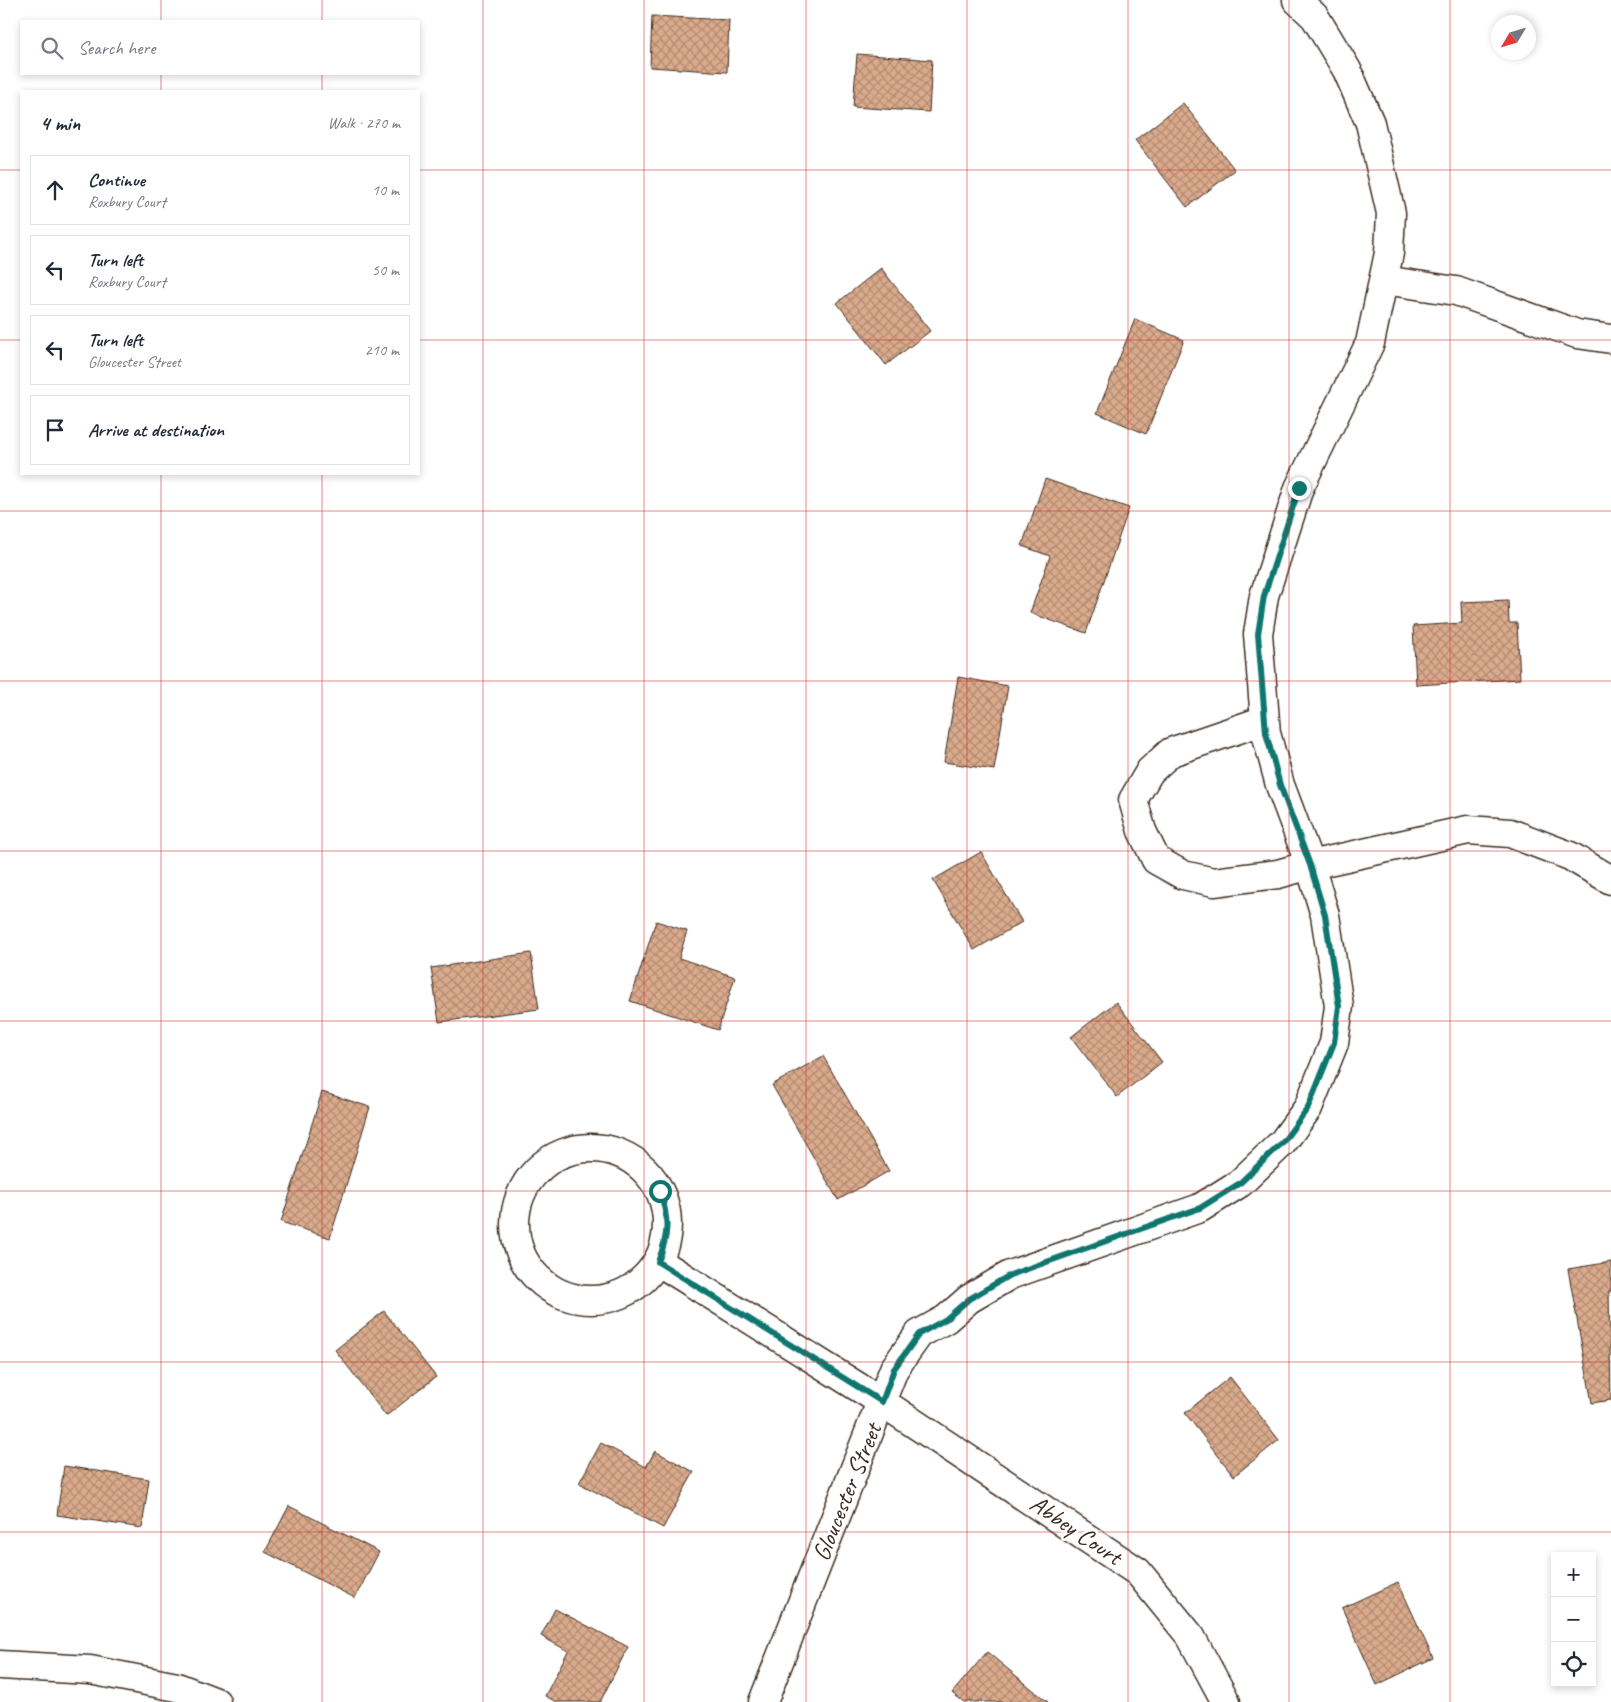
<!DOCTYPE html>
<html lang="en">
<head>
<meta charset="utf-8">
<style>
	:root { --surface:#fff; --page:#f6f6f7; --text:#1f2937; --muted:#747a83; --line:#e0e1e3 }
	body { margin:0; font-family:Caveat,sans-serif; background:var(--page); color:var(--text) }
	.controls { position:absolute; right:15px; bottom:15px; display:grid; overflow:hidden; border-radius:0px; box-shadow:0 2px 8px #0003 }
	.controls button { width:45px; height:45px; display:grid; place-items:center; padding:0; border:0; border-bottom:1px solid var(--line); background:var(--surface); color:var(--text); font:25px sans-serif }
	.compass { position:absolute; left:1491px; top:15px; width:45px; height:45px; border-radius:50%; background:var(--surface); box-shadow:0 2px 8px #0003; rotate:232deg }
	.stop { position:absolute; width:15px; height:15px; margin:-11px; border:4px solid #0f766e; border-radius:50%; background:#fff }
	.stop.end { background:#0f766e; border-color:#fff; box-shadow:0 1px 5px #0008 }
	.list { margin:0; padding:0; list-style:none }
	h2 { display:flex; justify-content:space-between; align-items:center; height:65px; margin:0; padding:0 20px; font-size:21px }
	h2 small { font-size:16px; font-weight:400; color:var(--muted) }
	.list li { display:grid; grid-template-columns:32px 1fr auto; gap:15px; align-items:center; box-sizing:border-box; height:70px; margin:0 10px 10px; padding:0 10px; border:1px solid var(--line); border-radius:0px }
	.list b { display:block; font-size:19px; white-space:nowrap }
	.list p { margin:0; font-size:16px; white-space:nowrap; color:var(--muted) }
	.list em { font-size:16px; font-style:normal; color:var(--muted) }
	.icon { flex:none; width:28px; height:28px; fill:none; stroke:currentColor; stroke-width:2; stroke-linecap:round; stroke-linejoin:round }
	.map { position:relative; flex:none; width:1611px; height:1702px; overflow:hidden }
	.search { position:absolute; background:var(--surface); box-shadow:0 2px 8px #0003; left:20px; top:20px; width:400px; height:55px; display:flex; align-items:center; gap:12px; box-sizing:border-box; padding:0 18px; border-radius:0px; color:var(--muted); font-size:19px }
	.panel { position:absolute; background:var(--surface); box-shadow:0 2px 8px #0003; left:20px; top:90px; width:400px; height:385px; border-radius:0px }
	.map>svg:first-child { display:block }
	.building { fill:url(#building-cross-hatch); stroke:#3b2a1e }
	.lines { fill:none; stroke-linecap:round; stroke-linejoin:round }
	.minor-casing { stroke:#3b2a1e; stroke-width:31 }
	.minor { stroke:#fff; stroke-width:28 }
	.route { stroke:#0f766e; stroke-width:6 }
	.grid { fill:none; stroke:#d62828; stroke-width:1; stroke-opacity:0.55 }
	.labels { text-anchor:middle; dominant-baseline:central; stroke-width:5; stroke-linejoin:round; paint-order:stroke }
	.street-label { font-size:25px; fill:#3b2a1e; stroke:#fff }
</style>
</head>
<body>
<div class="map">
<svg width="1611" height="1702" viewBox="0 0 1611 1702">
	<defs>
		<pattern id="building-cross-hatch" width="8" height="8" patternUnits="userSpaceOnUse" patternTransform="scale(1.25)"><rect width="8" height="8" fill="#daaa8c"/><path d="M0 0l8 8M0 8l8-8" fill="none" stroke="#b28b72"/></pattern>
	</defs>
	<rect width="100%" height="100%" fill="#fff"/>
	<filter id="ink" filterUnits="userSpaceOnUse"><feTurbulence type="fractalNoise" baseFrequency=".02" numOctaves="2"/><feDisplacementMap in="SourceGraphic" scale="10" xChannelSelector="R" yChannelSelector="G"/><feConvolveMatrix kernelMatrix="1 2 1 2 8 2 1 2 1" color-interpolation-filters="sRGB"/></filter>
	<g filter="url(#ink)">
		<path class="building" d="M652,16l77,4 -2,52 -77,-5z
			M857,54l75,6 -3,52 -76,-5z
			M1183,103l52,67 -48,37 -52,-67z
			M881,268l49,63 -44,34 -49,-62z
			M1135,319l49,21 -38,94 -49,-21z
			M1045,479l84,29 -43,125 -56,-20 20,-57 -28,-10z
			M1508,600l1,23h8l3,56 -104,6 -3,-59 49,-3 -1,-21z
			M958,677l50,9 -14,84 -50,-8z
			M981,852l41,70 -48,28 -41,-70z
			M656,921l31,10 -8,27 56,19 -17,53 -88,-29z
			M531,953l8,56 -100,13 -8,-54z
			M1116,1002l46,60 -45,35 -46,-60z
			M823,1056l66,115 -51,29 -66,-115z
			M322,1092l48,15 -40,131 -49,-16z
			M1611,1262v29h-2l2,109 -19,3 -24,-134z
			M384,1311l52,66 -50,39 -51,-66z
			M1230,1377l49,63 -45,36 -49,-63z
			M601,1443l45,24 9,-16 39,21 -31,56 -84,-45z
			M64,1466l85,13 -7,49 -85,-13z
			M289,1506l90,46 -24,46 -90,-46z
			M1398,1582l35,76 -56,27 -35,-77z
			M555,1609l73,38 -28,55h-43l-12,-6 23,-45 -27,-15z
			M987,1652l61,50h-84l-12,-9z"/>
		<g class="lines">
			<defs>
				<path id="minor" d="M1384,280l72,11 121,43 34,5
					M1265,720l-94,32 -21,19 -17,29 9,31 14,29 27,15 31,7 64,-8 32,-9 158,-35 42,3 60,23 41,24
					M515 1224a76 76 0 1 1 152 0a76 76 0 1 1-152 0Z
					M659,1262l223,140 256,170 53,65 35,65
					M0,1665l90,5 87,17 39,15
					M763,1702l131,-333 25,-35 27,-15 23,-20 41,-24 190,-67 40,-25 43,-41 25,-34 26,-65 5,-37 -14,-91 -15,-50 -30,-80 -14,-52 -8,-99 6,-38 35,-108 71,-145 19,-90 2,-40 -21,-90 -23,-53 -32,-53 -18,-17"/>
			</defs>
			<use href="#minor" class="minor-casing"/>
			<use href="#minor" class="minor"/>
		</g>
	</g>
	<g class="lines" filter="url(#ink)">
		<path class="route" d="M660,1191c9,29 9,43 -2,71l224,140 12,-33 25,-35 27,-15 23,-20 41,-24 190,-67 40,-25 43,-41 25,-34 26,-65 5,-37 -14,-91 -15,-50 -30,-80 -14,-52 -8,-99 6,-38 35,-108"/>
	</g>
	<path class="grid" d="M161,0v21M322,0v21M483,0v1702M644,0v1702M806,0v1702M967,0v1702M1128,0v1702M1289,0v1702M1450,0v1702M161,74v17M322,74v17M0,170h21M419,170h1192M0,340h21M419,340h1192M161,474v1228M322,474v1228M0,511h1611M0,681h1611M0,851h1611M0,1021h1611M0,1191h1611M0,1362h1611M0,1532h1611"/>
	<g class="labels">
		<g class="street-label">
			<text transform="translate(847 1492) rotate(-68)">Gloucester Street</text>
			<text transform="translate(1076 1530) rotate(34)">Abbey Court</text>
		</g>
	</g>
</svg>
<div class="controls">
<button>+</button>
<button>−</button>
<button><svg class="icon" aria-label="locate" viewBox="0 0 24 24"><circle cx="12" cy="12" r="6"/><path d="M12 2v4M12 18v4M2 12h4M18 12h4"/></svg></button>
</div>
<svg class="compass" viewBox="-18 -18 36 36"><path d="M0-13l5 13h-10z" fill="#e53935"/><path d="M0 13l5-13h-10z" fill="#747a83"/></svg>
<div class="stop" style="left:660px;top:1191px"></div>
<div class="stop end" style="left:1299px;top:488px"></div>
<div class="search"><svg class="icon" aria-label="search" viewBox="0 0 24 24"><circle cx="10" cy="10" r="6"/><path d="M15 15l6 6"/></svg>Search here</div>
<section class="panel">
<h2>4 min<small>Walk · 270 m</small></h2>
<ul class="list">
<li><svg class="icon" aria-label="ahead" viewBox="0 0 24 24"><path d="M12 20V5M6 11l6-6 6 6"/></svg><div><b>Continue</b><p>Roxbury Court</p></div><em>10 m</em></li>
<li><svg class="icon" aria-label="left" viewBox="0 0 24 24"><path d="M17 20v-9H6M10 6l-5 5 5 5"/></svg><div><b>Turn left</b><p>Roxbury Court</p></div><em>50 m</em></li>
<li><svg class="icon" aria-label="left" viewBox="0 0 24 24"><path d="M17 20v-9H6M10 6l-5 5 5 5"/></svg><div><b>Turn left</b><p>Gloucester Street</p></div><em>210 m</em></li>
<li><svg class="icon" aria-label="arrive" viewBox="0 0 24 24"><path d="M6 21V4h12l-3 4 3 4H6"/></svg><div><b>Arrive at destination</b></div></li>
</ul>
</section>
</div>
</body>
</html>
